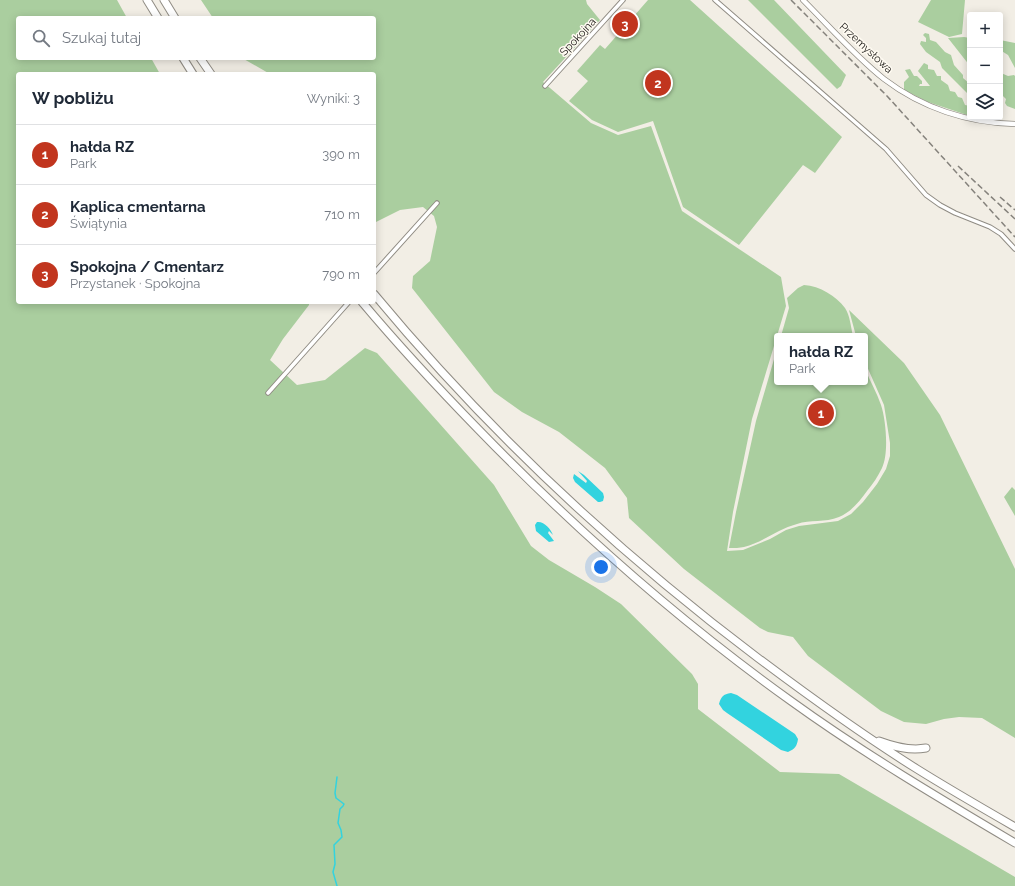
<!DOCTYPE html>
<html lang="pl">
<head>
<meta charset="utf-8">
<style>
	:root { --surface:#fff; --page:#f2f2f3; --text:#1f2937; --muted:#747a83; --line:#e0e1e3; --accent:#c1351e }
	body { margin:0; font-family:Raleway,sans-serif; background:var(--page); color:var(--text) }
	.controls { position:absolute; right:12px; top:12px; display:grid; overflow:hidden; border-radius:4px; box-shadow:0 2px 10px #0003 }
	.controls button { width:36px; height:36px; display:grid; place-items:center; padding:0; border:0; border-bottom:1px solid var(--line); background:var(--surface); color:var(--text); font:20px sans-serif }
	.you { position:absolute; left:601px; top:567px; width:14px; height:14px; margin:-10px; border:3px solid #fff; border-radius:50%; background:#1a73e8; box-shadow:0 0 0 6px #1a73e833 }
	.badge { display:grid; place-items:center; width:26px; height:26px; border-radius:50%; background:var(--accent); color:#fff; font-size:13px; font-weight:700 }
	.pin { position:absolute; translate:-50% -50%; border:2px solid #fff; box-shadow:0 1px 4px #0006 }
	.popup { position:absolute; left:774px; top:333px; width:94px; height:52px; box-sizing:border-box; display:grid; place-content:center; border-radius:4px; background:var(--surface); filter:drop-shadow(0 1px 3px #0005); font-size:13px; white-space:nowrap; color:var(--muted) }
	.popup b { font-size:15px; color:var(--text) }
	.popup::after { content:''; position:absolute; left:50%; top:100%; margin-left:-8px; border:8px solid transparent; border-top-color:var(--surface) }
	.list { margin:0; padding:0; list-style:none }
	h2 { display:flex; justify-content:space-between; align-items:center; height:52px; margin:0; padding:0 16px; font-size:17px }
	h2 small { font-size:13px; font-weight:400; color:var(--muted) }
	.list li { display:grid; grid-template-columns:26px 1fr auto; gap:12px; align-items:center; box-sizing:border-box; height:60px; padding:0 16px; border-top:1px solid var(--line) }
	.list b { display:block; font-size:15px; white-space:nowrap }
	.list p { margin:0; font-size:13px; white-space:nowrap; color:var(--muted) }
	.list em { font-size:13px; font-style:normal; color:var(--muted) }
	.icon { flex:none; width:22px; height:22px; fill:none; stroke:currentColor; stroke-width:2; stroke-linecap:round; stroke-linejoin:round }
	.map { position:relative; flex:none; width:1015px; height:886px; overflow:hidden }
	.search { position:absolute; background:var(--surface); box-shadow:0 2px 10px #0003; left:16px; top:16px; width:360px; height:44px; display:flex; align-items:center; gap:10px; box-sizing:border-box; padding:0 14px; border-radius:4px; color:var(--muted); font-size:15px }
	.panel { position:absolute; background:var(--surface); box-shadow:0 2px 10px #0003; left:16px; top:72px; width:360px; height:232px; border-radius:4px }
	.map>svg:first-child { display:block }
	.green { fill:#aace9f }
	.water { fill:#32d3df }
	.lines { fill:none; stroke-linecap:round; stroke-linejoin:round }
	.stream { stroke:#32d3df; stroke-width:1.5 }
	.minor-casing { stroke:#908c84; stroke-width:5.5 }
	.tertiary-casing { stroke:#908c84; stroke-width:6 }
	.motorway-casing { stroke:#908c84; stroke-width:9 }
	.minor { stroke:#fff; stroke-width:3.5 }
	.tertiary { stroke:#fff; stroke-width:4.5 }
	.motorway { stroke:#fff; stroke-width:7 }
	.rail { stroke:#85827c; stroke-width:1.5; stroke-dasharray:6 3; stroke-linecap:butt }
	.labels { text-anchor:middle; dominant-baseline:central; stroke-width:3; stroke-linejoin:round; paint-order:stroke }
	.street-label { font-size:11px; fill:#1c1a17; stroke:#fffbf2 }
</style>
</head>
<body>
<div class="map">
<svg width="1015" height="886" viewBox="0 0 1015 886">
	<rect width="100%" height="100%" fill="#f2eee5"/>
	<path class="green" d="M0,0h117l10,18h-109v40h133l9,16h-142v228h291v3l-26,34 -13,21 27,25 28,-5 40,-32 12,5 117,132 37,61 18,14 46,27 26,17 71,70 6,10v25l82,63 59,2 176,103v9h-1015z
		M201,0h385l1,4 13,16 -57,62 48,41 27,12 33,-9 31,85 99,66 5,29 -34,113 -19,93 -6,39 16,-1 27,-11 16,-9 13,-4 39,-5 13,-7 12,-12 14,-18 9,-15 4,-13v-13l-6,-38 -19,-43v-26h-9l-7,-26 55,53 36,52 75,154v169l-33,-20 -23,-1 -15,2 -18,5 -22,-2 -23,-11 -73,-55 -15,-19 -25,-5 -8,-4 -76,-59 -55,-51 -2,-20 -22,-30 -46,-36 -37,-20 -28,-20 -82,-104 1,-12 17,-15 7,-34 -3,-11 -11,-9 -23,3 -26,13v-149h-104l-28,-16h132v-40h-161z
		M648,0h42l152,137 -27,36 -12,-8 -64,80 -56,-38 -30,-86 -35,11 -26,-12 -23,-19 19,-20 -11,-10 23,-26 5,4z
		M748,0h26l72,75 -5,11 -4,3z
		M931,0h34l-3,34 -13,3 -31,-15z
		M925,33l4,1 1,6 6,2 9,10 6,3 3,10 9,10v3l7,6v12l-28,-28 -2,-6 -14,-10 -6,-8 1,-3 5,1v-4l-3,-3z
		M964,37l6,1v28l-22,-28z
		M1000,40l15,3v25l-7,-13 -8,-5z
		M924,63l4,2v4l6,1 3,6h4v4l7,5 2,6 5,1 3,5 4,1 3,7 5,1v10l-42,-14 -24,-12v-8l5,-5 -4,-7 5,-1 4,7h3l5,5v3h-2l-1,2h11l-12,-15z
		M1000,63l1,4v6l7,3 6,-1 1,1v33l-8,-3 -2,-3 1,-4 -6,-6z
		M804,285c16,1 32,11 41,23 5,7 6,20 8,28h-72l8,-28 -2,-10 11,-10z
		M777,349v33h88v-13c5,12 12,24 16,36 5,15 8,49 1,63 -4,8 -9,16 -15,23 -8,11 -16,21 -28,26 -14,6 -29,2 -42,7 -19,5 -34,18 -53,23 -4,1 -10,1 -15,1l7,-36 20,-91z
		M1012,487l3,3v26l-11,-19z"/>
	<path class="water" d="M578,471l6,4 19,18 1,4 -1,4 -3,1h-2l-23,-20 -2,-4 1,-4 12,9 1,-2z
		M537,522c7,-1 14,7 16,13l-4,-4 -1,2 6,8 -5,1 -13,-11 -1,-6z
		M731,693l6,2 58,39 3,5c-1,7 -3,10 -10,13l-7,-2 -54,-37 -4,-3 -4,-6c2,-7 4,-10 12,-11z"/>
	<g class="lines">
		<path class="stream" d="M337,777l-2,16 1,5 8,6 -1,2 -3,3 -2,14 3,7 1,7 -8,8 1,19 -2,8 4,14"/>
		<defs>
			<path id="minor" d="M715,0l171,149 40,46 14,10 15,8 35,14 11,7 14,15
				M545,86l78,-86
				M374,273l63,-70
				M268,393l81,-91"/>
			<path id="tertiary" d="M803,0c26,26 53,57 81,79 38,29 84,44 131,45"/>
			<path id="motorway" d="M147,0l11,18
				M164,0l11,18
				M183,58l10,16
				M200,58l11,16
				M374,294c113,136 243,258 384,364 52,39 104,77 159,111 32,20 65,39 98,58
				M362,302c37,44 76,86 116,127 96,99 200,191 313,272 72,52 148,97 224,142
				M879,741c16,6 31,10 47,7"/>
		</defs>
		<use href="#minor" class="minor-casing"/>
		<use href="#tertiary" class="tertiary-casing"/>
		<use href="#motorway" class="motorway-casing"/>
		<use href="#minor" class="minor"/>
		<use href="#tertiary" class="tertiary"/>
		<use href="#motorway" class="motorway"/>
		<path class="rail" d="M791,0l96,96 128,141
			M958,166l57,53
			M1000,197l15,13"/>
	</g>
	<g class="labels">
		<g class="street-label">
			<text transform="translate(578 37) rotate(-47)">Spokojna</text>
			<text transform="translate(866 48) rotate(43)">Przemysłowa</text>
		</g>
	</g>
</svg>
<div class="controls">
<button>+</button>
<button>−</button>
<button><svg class="icon" aria-label="layers" viewBox="0 0 24 24"><path d="M12 4l9 5-9 5-9-5zM3 14l9 5 9-5"/></svg></button>
</div>
<div class="you"></div>
<div class="pin badge" style="left:821px;top:413px">1</div>
<div class="popup"><b>hałda RZ</b>Park</div>
<div class="pin badge" style="left:658px;top:83px">2</div>
<div class="pin badge" style="left:625px;top:24px">3</div>
<div class="search"><svg class="icon" aria-label="search" viewBox="0 0 24 24"><circle cx="10" cy="10" r="6"/><path d="M15 15l6 6"/></svg>Szukaj tutaj</div>
<section class="panel">
<h2>W pobliżu<small>Wyniki: 3</small></h2>
<ul class="list">
<li><span class="badge">1</span><div><b>hałda RZ</b><p>Park</p></div><em>390 m</em></li>
<li><span class="badge">2</span><div><b>Kaplica cmentarna</b><p>Świątynia</p></div><em>710 m</em></li>
<li><span class="badge">3</span><div><b>Spokojna / Cmentarz</b><p>Przystanek · Spokojna</p></div><em>790 m</em></li>
</ul>
</section>
</div>
</body>
</html>
